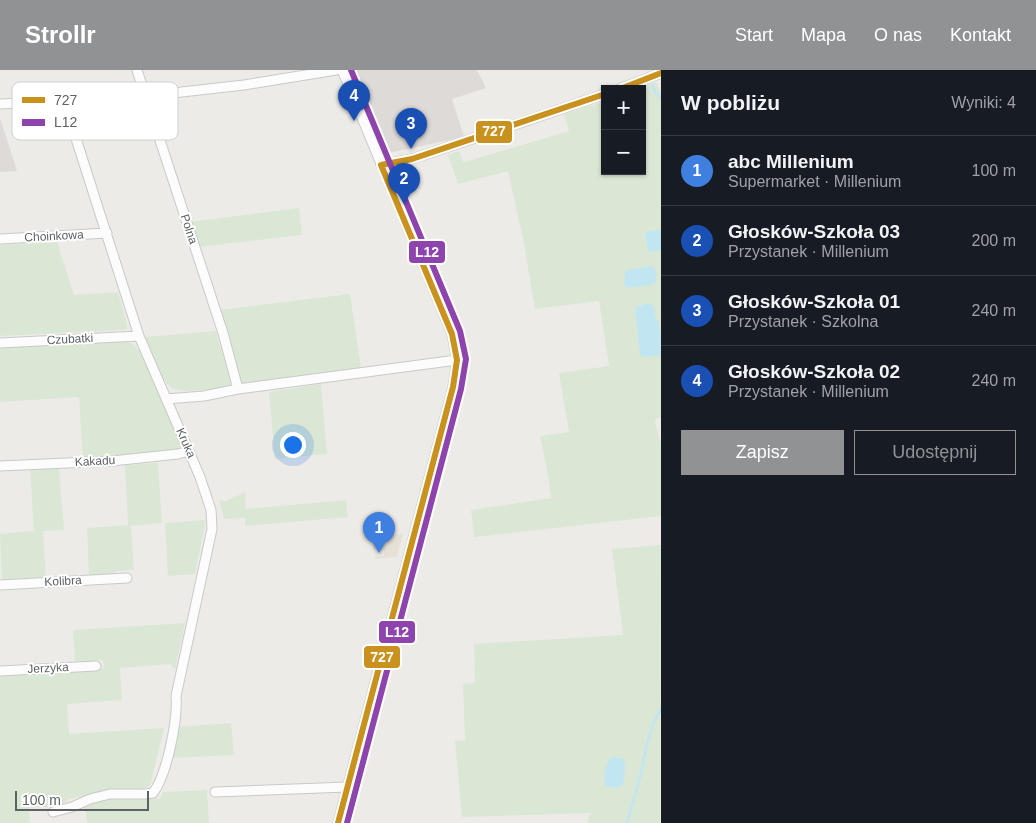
<!DOCTYPE html>
<html lang="pl">
<head>
<meta charset="utf-8">
<style>
	:root { --surface:#171b24; --page:#242831; --text:#f1f3f6; --muted:#9ea1a6; --line:#363941; --accent:#909293 }
	body { margin:0; font-family:Helvetica,sans-serif; background:var(--page); color:var(--text) }
	.controls { position:absolute; right:15px; top:15px; display:grid; overflow:hidden; border-radius:0px; box-shadow:0 1px 4px #0004 }
	.controls button { width:45px; height:45px; display:grid; place-items:center; padding:0; border:0; border-bottom:1px solid var(--line); background:var(--surface); color:var(--text); font:25px sans-serif }
	.scale { position:absolute; left:15px; bottom:12px; width:134px; box-sizing:border-box; padding-left:5px; border:2px solid #5e6265; border-top:0; font-size:14px; line-height:18px; white-space:nowrap; color:#5e6265; -webkit-text-stroke:4px #fff; paint-order:stroke }
	.you { position:absolute; left:292px; top:374px; width:18px; height:18px; margin:-12px; border:4px solid #fff; border-radius:50%; background:#1a73e8; box-shadow:0 0 0 8px #1a73e833 }
	.badge { display:grid; place-items:center; width:32px; height:32px; border-radius:50%; background:var(--accent); color:#fff; font-size:16px; font-weight:700 }
	.pin { position:absolute; translate:-50% -41px; filter:drop-shadow(0 1px 2px #0008) }
	.pin::after { content:''; position:absolute; top:26px; width:18px; height:15px; background:inherit; clip-path:polygon(0 0,100% 0,50% 100%) }
	.list { margin:0; padding:0; list-style:none }
	h2 { display:flex; justify-content:space-between; align-items:center; height:65px; margin:0; padding:0 20px; font-size:21px }
	h2 small { font-size:16px; font-weight:400; color:var(--muted) }
	.list li { display:grid; grid-template-columns:32px 1fr auto; gap:15px; align-items:center; box-sizing:border-box; height:70px; padding:0 20px; border-top:1px solid var(--line) }
	.list b { display:block; font-size:19px; white-space:nowrap }
	.list p { margin:0; font-size:16px; white-space:nowrap; color:var(--muted) }
	.list em { font-size:16px; font-style:normal; color:var(--muted) }
	.actions { display:flex; gap:10px; padding:15px 20px }
	.actions a { flex:1; padding:11px 0; border:1px solid var(--accent); border-radius:0px; text-align:center; font-size:18px; color:var(--accent) }
	.actions .main { background:var(--accent); color:#fff }
	.map { position:relative; flex:none; width:661px; height:753px; overflow:hidden }
	header { display:flex; align-items:center; gap:30px; box-sizing:border-box; height:70px; padding:0 25px; background:var(--accent); color:#fff }
	header strong { font-size:24px }
	nav { display:flex; gap:28px; margin-inline-start:auto; font-size:18px }
	main { display:flex }
	aside { flex:1; background:var(--surface) }
	.map>svg:first-child { display:block }
	.commercial { fill:#e6e0d6 }
	.industrial { fill:#dddad8 }
	.education { fill:#dddad7 }
	.green { fill:#dae7d5 }
	.water { fill:#c1e6f2 }
	.lines { fill:none; stroke-linecap:round; stroke-linejoin:round }
	.stream { stroke:#c1e6f2; stroke-width:2.5 }
	.minor-casing { stroke:#c9c9c8; stroke-width:11 }
	.minor { stroke:#fcfcfc; stroke-width:9 }
	.bus-1-casing { stroke:#fff; stroke-width:10 }
	.bus-2-casing { stroke:#fff; stroke-width:10 }
	.bus-1 { stroke:#c9921e; stroke-width:6 }
	.bus-2 { stroke:#8e44ad; stroke-width:6 }
	.labels { text-anchor:middle; dominant-baseline:central; stroke-width:4; stroke-linejoin:round; paint-order:stroke }
	.street-label { font-size:12px; fill:#5e6265; stroke:#fff }
	.key { fill:#fff; stroke:#cfd0d1; stroke-width:1 }
	.key-label { font-size:14px; fill:#5e6265 }
	.line-badge { stroke:#fff; stroke-width:2 }
	.badge-label { font-size:14px; text-anchor:middle; font-weight:bold; fill:#fff }
</style>
</head>
<body>
<header>
<strong>Strollr</strong>
<nav><a>Start</a><a>Mapa</a><a>O nas</a><a>Kontakt</a></nav>
</header>
<main>
<div class="map">
<svg width="661" height="753" viewBox="0 0 661 753">
	<rect width="100%" height="100%" fill="#edebe8"/>
	<path class="commercial" d="M403,464l-6,23 -22,2v-2l9,-1v-7h-11v-13z"/>
	<path class="industrial" d="M0,48l17,53 -17,1z"/>
	<path class="education" d="M352,0h125l9,18 -34,11 12,38 -76,16z"/>
	<path class="green" d="M656,12l5,10v326h-4l-2,3 4,17 2,3v75l-187,21 -3,-27 80,-12 -4,-29 -7,-33 29,-4 -10,-59 50,-7 -10,-65 -64,8 -12,-70 -15,-68 -50,13 -10,-29 11,-4 4,11h2l104,-31 -5,-17 41,-13v70h37v-82h-4z
		M299,138l3,27 -103,12 -9,-25z
		M57,172l17,53 44,-3 9,32v5l-4,1 -123,6v-91z
		M350,224l11,74 -119,16 -11,-32 -11,-42z
		M216,261l15,53 -3,3 -7,1c-11,1 -37,5 -47,1 -13,-6 -23,-39 -29,-52z
		M125,271l8,3 7,8 22,44 20,47v5l-11,3 -88,7 -4,-61 -79,5v-55z
		M321,314l6,70 -52,5 -6,-67z
		M158,393l4,60 -31,3 3,44 -17,1 -6,3 -22,1 -2,-47 41,-3 -3,-60z
		M59,398l5,62 -21,1 3,48 -44,1 -2,-46 34,-3 -4,-61z
		M246,422l-1,17 101,-9 2,17 -103,9v-8l-21,1 -5,-19 6,1z
		M206,450l-11,54 -27,2 -3,-53z
		M661,475l-1,278h-73l4,-10 -129,4 -7,-77 10,1 -2,-57 12,-1 -1,-39 149,-9 -11,-86z
		M185,553l-10,47 -5,-6 -50,4 2,32 -55,4 2,30 95,-6 -14,58 -7,3h-30l-43,10 -11,7 -30,2 1,15h-30v-148l104,-7 -1,-8 -28,2 -2,-32z
		M231,653l3,32 -63,3 6,-31z
		M207,720l2,33h-122l-2,-16c4,-1 8,-4 11,-5 17,-6 47,-5 64,-3l3,-7z"/>
	<path class="water" d="M661,160v20l-11,2 -2,-2 -3,-16 2,-2z
		M653,196l3,7v9l-5,3 -24,3 -3,-4 1,-12 3,-2z
		M650,233c7,5 3,8 6,15 0,1 2,2 2,3 3,10 3,24 3,34l-17,2 -3,-1 -1,-3 -5,-43 1,-3z
		M615,687l9,2 1,10 -2,16 -6,3 -12,-2c-2,-9 1,-20 5,-28z"/>
	<g class="lines">
		<path class="stream" d="M650,11l6,13 5,3
			M627,753l13,-46 7,-33 6,-20 8,-16"/>
		<defs>
			<path id="minor" d="M137,0l86,263 15,56
				M619,19l42,-16
				M0,34l64,-3 82,-5 98,-11 92,-15
				M381,95l31,-6 105,-35 88,-30
				M0,169l107,-6
				M0,273l139,-7
				M166,329l38,-3 34,-7 219,-29
				M0,396l112,-5 66,-7 11,-3
				M0,515l127,-7
				M0,601l96,-5
				M215,722l132,-5
				M53,742l19,-5 18,-8 20,-5h35l8,-1c14,-18 25,-74 23,-97l36,-167 -1,-19 -11,-33 -61,-141 -75,-235
				M338,753l115,-436 4,-27 -5,-26 -110,-264"/>
		</defs>
		<use href="#minor" class="minor-casing"/>
		<use href="#minor" class="minor"/>
		<defs>
			<path id="bus-1" d="M620,19l41,-16
				M381,95l31,-6 193,-65
				M338,753l115,-436 4,-27 -5,-26 -71,-169"/>
			<path id="bus-2" d="M347,753l114,-434 5,-30 -6,-28 -109,-261"/>
		</defs>
		<use href="#bus-1" class="bus-1-casing"/>
		<use href="#bus-2" class="bus-2-casing"/>
		<use href="#bus-1" class="bus-1"/>
		<use href="#bus-2" class="bus-2"/>
	</g>
	<g class="labels">
		<g class="street-label">
			<text transform="translate(189 159) rotate(72)">Polna</text>
			<text transform="translate(54 166) rotate(-3)">Choinkowa</text>
			<text transform="translate(70 269) rotate(-3)">Czubatki</text>
			<text transform="translate(186 373) rotate(66)">Kruka</text>
			<text transform="translate(95 391) rotate(-3)">Kakadu</text>
			<text transform="translate(63 511) rotate(-3)">Kolibra</text>
			<text transform="translate(48 598) rotate(-3)">Jerzyka</text>
		</g>
	</g>
	<rect x="12" y="12" width="166" height="58" rx="8" class="key"/>
	<rect x="22" y="27" width="23" height="6" fill="#c9921e"/>
	<rect x="22" y="49" width="23" height="7" fill="#8e44ad"/>
	<g class="key-label">
		<text x="54" y="35">727</text>
		<text x="54" y="57">L12</text>
	</g>
	<g class="line-badge">
		<rect x="475" y="50" width="38" height="24" rx="5" fill="#c9921e"/>
		<rect x="408" y="170" width="38" height="24" rx="5" fill="#8e44ad"/>
		<rect x="378" y="550" width="38" height="24" rx="5" fill="#8e44ad"/>
		<rect x="363" y="575" width="38" height="24" rx="5" fill="#c9921e"/>
	</g>
	<g class="badge-label">
		<text x="494" y="66">727</text>
		<text x="427" y="187">L12</text>
		<text x="397" y="567">L12</text>
		<text x="382" y="592">727</text>
	</g>
</svg>
<div class="controls">
<button>+</button>
<button>−</button>
</div>
<div class="scale">100 m</div>
<div class="you"></div>
<div class="pin badge" style="left:379px;top:483px;background:#3f7fe0">1</div>
<div class="pin badge" style="left:404px;top:134px;background:#1a4fb4">2</div>
<div class="pin badge" style="left:411px;top:79px;background:#1a4fb4">3</div>
<div class="pin badge" style="left:354px;top:51px;background:#1a4fb4">4</div>
</div>
<aside>
<h2>W pobliżu<small>Wyniki: 4</small></h2>
<ul class="list">
<li><span class="badge" style="background:#3f7fe0">1</span><div><b>abc Millenium</b><p>Supermarket · Millenium</p></div><em>100 m</em></li>
<li><span class="badge" style="background:#1a4fb4">2</span><div><b>Głosków-Szkoła 03</b><p>Przystanek · Millenium</p></div><em>200 m</em></li>
<li><span class="badge" style="background:#1a4fb4">3</span><div><b>Głosków-Szkoła 01</b><p>Przystanek · Szkolna</p></div><em>240 m</em></li>
<li><span class="badge" style="background:#1a4fb4">4</span><div><b>Głosków-Szkoła 02</b><p>Przystanek · Millenium</p></div><em>240 m</em></li>
</ul>
<div class="actions"><a class="main">Zapisz</a><a>Udostępnij</a></div>
</aside>
</main>
</body>
</html>
